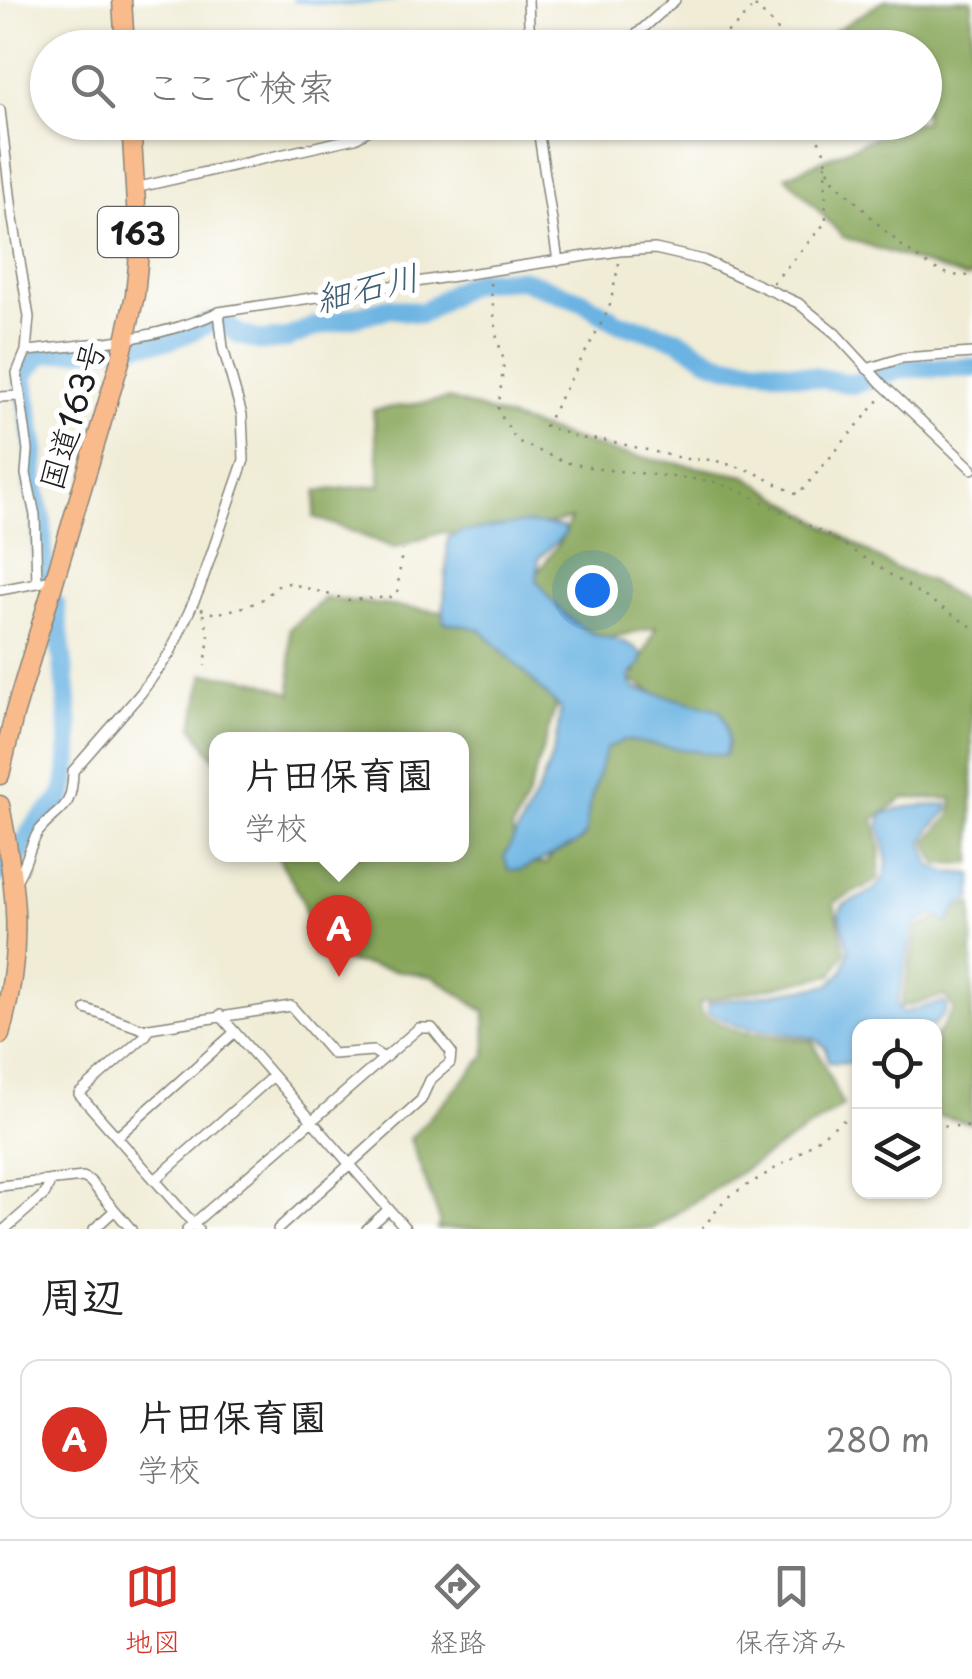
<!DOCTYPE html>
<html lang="ja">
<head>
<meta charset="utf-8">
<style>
	:root { --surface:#fff; --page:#f6f6f6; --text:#222; --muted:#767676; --line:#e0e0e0; --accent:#d93025 }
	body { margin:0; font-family:"Playpen Sans","Klee One",sans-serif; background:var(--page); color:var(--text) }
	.controls { position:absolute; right:30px; bottom:30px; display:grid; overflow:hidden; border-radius:20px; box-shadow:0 2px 8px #0004 }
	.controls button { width:90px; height:90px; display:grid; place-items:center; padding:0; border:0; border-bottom:2px solid var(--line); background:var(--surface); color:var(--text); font:50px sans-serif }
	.you { position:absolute; left:592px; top:590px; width:35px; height:35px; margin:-25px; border:8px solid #fff; border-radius:50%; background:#1a73e8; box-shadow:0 0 0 15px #1a73e833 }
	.badge { display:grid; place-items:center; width:65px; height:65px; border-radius:50%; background:var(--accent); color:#fff; font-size:32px; font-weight:700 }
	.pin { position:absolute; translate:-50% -82px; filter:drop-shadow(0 2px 5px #0008) }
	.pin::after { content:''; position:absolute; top:52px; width:35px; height:30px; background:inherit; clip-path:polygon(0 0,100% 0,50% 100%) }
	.popup { position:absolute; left:209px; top:732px; width:260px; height:130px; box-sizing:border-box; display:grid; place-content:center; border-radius:20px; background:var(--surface); filter:drop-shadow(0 2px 8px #0005); font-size:32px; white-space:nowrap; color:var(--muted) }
	.popup b { font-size:38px; color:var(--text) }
	.popup::after { content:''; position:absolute; left:50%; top:100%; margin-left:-20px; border:20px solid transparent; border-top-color:var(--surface) }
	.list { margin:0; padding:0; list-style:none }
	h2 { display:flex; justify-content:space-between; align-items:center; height:130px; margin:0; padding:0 40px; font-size:42px }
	h2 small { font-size:32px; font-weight:400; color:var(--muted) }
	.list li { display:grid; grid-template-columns:65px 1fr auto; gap:30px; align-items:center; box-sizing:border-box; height:160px; margin:0 20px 20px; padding:0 20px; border:2px solid var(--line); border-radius:20px }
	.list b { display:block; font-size:38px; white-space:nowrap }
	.list p { margin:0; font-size:32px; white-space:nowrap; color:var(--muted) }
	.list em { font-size:32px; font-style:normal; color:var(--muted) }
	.icon { flex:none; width:55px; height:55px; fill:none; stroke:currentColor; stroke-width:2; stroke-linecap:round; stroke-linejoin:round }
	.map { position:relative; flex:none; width:972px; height:1229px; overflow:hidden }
	.search { position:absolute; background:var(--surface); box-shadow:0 2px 8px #0004; left:30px; right:30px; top:30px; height:110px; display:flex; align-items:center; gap:25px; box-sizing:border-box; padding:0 35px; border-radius:55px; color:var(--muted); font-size:38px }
	.sheet { height:310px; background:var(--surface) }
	nav { display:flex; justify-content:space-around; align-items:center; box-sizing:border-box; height:140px; border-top:2px solid var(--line); background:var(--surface); font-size:28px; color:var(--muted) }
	nav a { display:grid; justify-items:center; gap:5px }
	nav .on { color:var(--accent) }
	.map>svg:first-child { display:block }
	.forest { fill:#87a65a; stroke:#52613b; stroke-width:2.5 }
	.water { fill:#6ab3e2; stroke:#43687f; stroke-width:2.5 }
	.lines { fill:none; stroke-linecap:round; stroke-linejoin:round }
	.stream { stroke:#6ab3e2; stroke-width:4 }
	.river { stroke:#6ab3e2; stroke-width:20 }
	.street-casing { stroke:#868479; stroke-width:12 }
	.highway-casing { stroke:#868479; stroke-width:21 }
	.path { stroke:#868479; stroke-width:2.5; stroke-dasharray:2.5 8; stroke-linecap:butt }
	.street { stroke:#fff; stroke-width:9 }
	.highway { stroke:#fabb8c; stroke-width:18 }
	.labels { text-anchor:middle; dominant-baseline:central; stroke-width:10; stroke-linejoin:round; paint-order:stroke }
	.shield { fill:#fff; stroke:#606060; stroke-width:2.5 }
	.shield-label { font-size:30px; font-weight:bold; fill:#1c1c1c }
	.street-label { font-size:32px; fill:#1c1c1c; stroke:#fff }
	.water-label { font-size:35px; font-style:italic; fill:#3f6075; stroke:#fff }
</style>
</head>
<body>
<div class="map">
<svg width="972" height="1229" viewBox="0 0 972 1229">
	<rect width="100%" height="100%" fill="#fff"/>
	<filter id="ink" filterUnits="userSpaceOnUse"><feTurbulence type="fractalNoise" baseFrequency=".01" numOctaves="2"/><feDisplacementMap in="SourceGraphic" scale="20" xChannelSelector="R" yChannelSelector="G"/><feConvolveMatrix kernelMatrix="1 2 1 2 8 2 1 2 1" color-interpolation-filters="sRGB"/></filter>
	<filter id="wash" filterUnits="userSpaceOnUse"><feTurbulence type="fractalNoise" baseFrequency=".0048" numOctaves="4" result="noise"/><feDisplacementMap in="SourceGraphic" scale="40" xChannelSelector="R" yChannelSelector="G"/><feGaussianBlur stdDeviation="2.25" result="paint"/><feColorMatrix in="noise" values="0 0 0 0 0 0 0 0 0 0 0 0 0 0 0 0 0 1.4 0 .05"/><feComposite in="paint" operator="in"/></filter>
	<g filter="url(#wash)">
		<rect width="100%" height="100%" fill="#f0ecd6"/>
		<path class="forest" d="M885,0h87v276l-6,2 -123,-41 -57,-61 121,-53 17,-1v-74l-103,-1 -2,-6z
			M449,399l165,53 132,24 148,92 36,13 42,27v255l-35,1 -10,-23 24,-26 2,-16 -49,-1 -30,21 7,31 -3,30 -44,23 11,49 -13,23 -133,27 4,12 33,17 77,10 30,65 -191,123h-215l3,-8 -30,-82 76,-84 -1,-43 -51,-35 -119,-21 -13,-57 -25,-44 185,-1v-114h-246v21l-23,-34 11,-53c32,1 60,6 88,20l-3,-65 36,-31 152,18 54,44 25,46 -29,93 -15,31 3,18 12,16h19l32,-47 24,-84 123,-4 -93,-48 24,-54 -59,14 -43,-36 -21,-26 25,-34 13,-26 -95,20 -33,-7 -49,16 -80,-31 3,-26 64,-6 -8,-75z
			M972,903v221l-37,-9v-77l19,-29 -9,-13 -44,11 16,-79z"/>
		<path class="water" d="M526,523l37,4 3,6 -27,25 -2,22c14,20 29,42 53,52 19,9 37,5 52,22l-1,10 -12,13 5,11 86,22c7,11 11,34 4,46l-100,-16 -18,9 -17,57 -4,30 -6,6 -58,28h-12l-5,-13c24,-45 55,-96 56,-149l-80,-79 -37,-7 5,-84 13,-6z
			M948,804v7l-17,17 -8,15 8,23 16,6 25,2v24l-14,8 -10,18 -15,-9 -19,10 -17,79 4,9 42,-11 4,4 -2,7 -12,13h-73l-1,37 -31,-1 -2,-14 -12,-10 -77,-12 -29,-14v-9l121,-18 14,-14 6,-20 -10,-37 4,-9c36,-15 52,-24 40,-66 -3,-10 -5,-14 -1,-24 21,-11 42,-8 66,-11z"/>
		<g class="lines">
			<path class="stream" d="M294,0l52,4 47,-4"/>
			<path class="river" d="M43,571l-1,-49 -9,-39 2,-32 -11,-72v-5l18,-20 128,-14 43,-18 15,4 12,9 22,6 23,-2 29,-12 76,-19 32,5 39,-25 17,-7 43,-2 61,22 35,21 60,17 36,22 13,4 37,3 89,16 53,-16h67
				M0,873c23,-15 19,-20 31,-42 7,-13 24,-21 31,-34 17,-38 -1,-150 -7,-193"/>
		</g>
	</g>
	<g filter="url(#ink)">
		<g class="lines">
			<defs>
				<path id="street" d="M528,0l2,48
					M621,48l54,-48
					M0,110l13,109 16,98 -3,34 -9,22 11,77 -2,24 9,41 2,67
					M537,122l21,139
					M135,188l220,-50 28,-16
					M26,351c67,-7 131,-11 193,-39l400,-61 36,-2 48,11 95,43 37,30 46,50 91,86
					M867,369l35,-11 70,-5
					M0,397l19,-1
					M0,590l53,-10
					M15,882c12,-16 14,-38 24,-51 22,-26 33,-19 34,-60l68,-78 29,-40 29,-63 45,-130 -2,-45 -19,-67 -4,-36
					M86,1009l57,20 148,-23 42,48 40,-3 11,7
					M220,1015l186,214
					M148,1028l-2,7 -67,59 119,135
					M117,1137l118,-105
					M155,1180l118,-104
					M0,1186l83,-9 7,4 41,48
					M5,1229l40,-35 6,-14
					M94,1229l21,-19
					M187,1229l232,-201h13l19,24 -1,11 -20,17 -9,20 -143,129
					M367,1229l22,-20"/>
				<path id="highway" d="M122,0l3,48
					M0,775l14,-60 107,-357 14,-63 4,-41 -8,-132
					M0,805c17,86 24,144 0,230"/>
			</defs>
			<use href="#street" class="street-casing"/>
			<use href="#highway" class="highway-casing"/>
			<path class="path" d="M755,6l21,21 12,21
				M688,48l44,-18 27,-30
				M647,122l3,5
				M808,122l15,26 6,24 6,11c36,28 89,102 137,92
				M619,263l-10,46 -64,117 34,12 30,3 76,18 28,1 39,11 46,24 82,-96
				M490,283l7,55 7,23 -6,50 19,30 47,21 36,7 112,12 31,11 90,46 139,89
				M773,283l53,-61 -1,-61
				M201,609l14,5 32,-8 13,-5 18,-15 11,-3 59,17 45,-3 4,-3 5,-44
				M203,614l6,22 -4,30
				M934,1125l38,2
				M702,1229l24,-31 65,-39 51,-38 18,-5"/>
			<use href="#street" class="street"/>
			<use href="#highway" class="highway"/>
		</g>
	</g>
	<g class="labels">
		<rect class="shield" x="98" y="207" width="80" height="50" rx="8"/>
		<g class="shield-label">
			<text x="138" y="232">163</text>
		</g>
		<g class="street-label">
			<text transform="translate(71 415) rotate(-73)">国道163号</text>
		</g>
		<g class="water-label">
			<text transform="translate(367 286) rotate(-13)">細石川</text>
		</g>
	</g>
</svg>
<div class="controls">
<button><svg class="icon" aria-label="locate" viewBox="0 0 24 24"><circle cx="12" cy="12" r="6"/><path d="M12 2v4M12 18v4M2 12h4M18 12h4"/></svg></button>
<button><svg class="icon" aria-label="layers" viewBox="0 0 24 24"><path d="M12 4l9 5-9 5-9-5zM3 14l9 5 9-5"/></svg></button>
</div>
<div class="you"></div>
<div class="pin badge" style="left:339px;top:977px">A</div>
<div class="popup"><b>片田保育園</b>学校</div>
<div class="search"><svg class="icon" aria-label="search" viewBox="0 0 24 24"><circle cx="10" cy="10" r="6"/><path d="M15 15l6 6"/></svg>ここで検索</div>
</div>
<section class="sheet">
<h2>周辺<small></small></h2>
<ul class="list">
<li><span class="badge">A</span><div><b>片田保育園</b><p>学校</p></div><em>280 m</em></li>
</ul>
</section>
<nav>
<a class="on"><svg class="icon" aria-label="map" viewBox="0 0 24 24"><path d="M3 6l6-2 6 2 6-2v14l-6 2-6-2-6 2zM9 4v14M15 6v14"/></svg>地図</a>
<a><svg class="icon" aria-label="directions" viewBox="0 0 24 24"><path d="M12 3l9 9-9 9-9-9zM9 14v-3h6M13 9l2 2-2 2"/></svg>経路</a>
<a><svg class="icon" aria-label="saved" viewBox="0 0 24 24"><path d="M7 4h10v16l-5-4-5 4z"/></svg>保存済み</a>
</nav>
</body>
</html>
